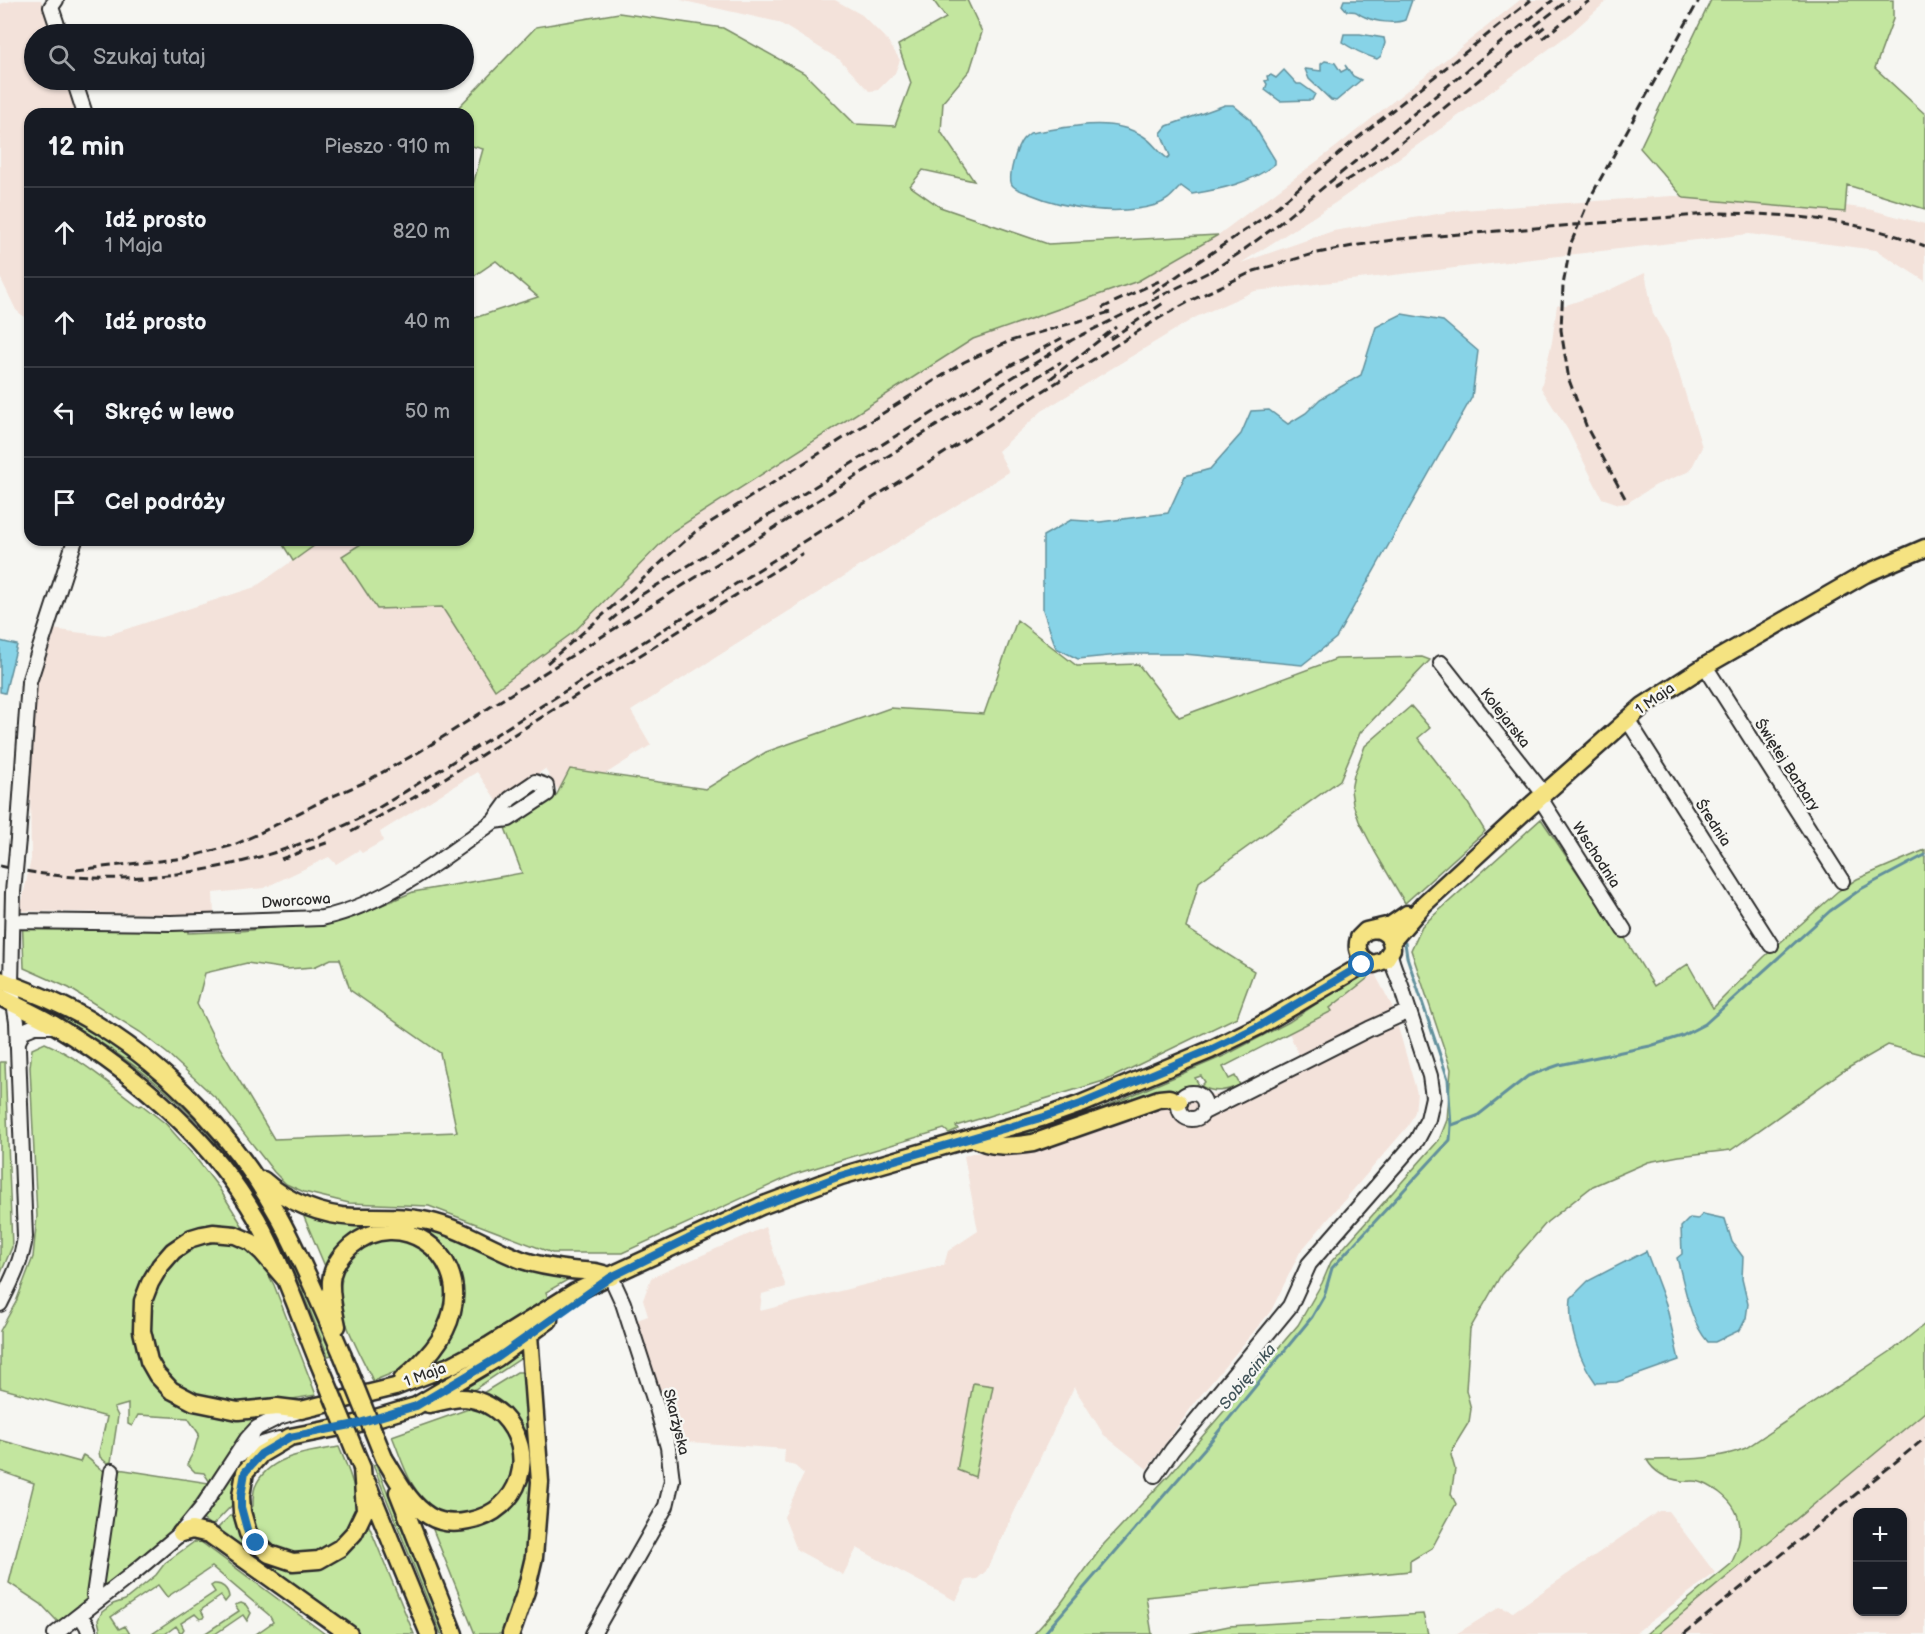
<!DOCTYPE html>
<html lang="pl">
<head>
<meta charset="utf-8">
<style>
	:root { --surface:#171b24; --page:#20242c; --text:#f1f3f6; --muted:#9ea1a6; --line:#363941 }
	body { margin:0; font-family:"Balsamiq Sans",sans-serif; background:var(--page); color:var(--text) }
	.controls { position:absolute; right:18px; bottom:18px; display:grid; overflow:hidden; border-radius:12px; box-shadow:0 2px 4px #0004 }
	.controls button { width:54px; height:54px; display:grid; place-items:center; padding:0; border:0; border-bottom:2px solid var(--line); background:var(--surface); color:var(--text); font:30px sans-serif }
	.stop { position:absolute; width:18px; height:18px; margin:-14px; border:4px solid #1f6fb2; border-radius:50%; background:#fff }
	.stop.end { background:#1f6fb2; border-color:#fff; box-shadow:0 2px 6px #0008 }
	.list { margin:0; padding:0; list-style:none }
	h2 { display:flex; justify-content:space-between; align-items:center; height:78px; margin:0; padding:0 24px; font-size:26px }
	h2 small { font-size:20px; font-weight:400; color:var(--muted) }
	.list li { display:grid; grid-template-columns:39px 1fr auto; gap:18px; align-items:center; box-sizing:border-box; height:90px; padding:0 24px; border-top:2px solid var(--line) }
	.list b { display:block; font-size:22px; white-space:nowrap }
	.list p { margin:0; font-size:20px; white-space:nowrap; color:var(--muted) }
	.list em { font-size:20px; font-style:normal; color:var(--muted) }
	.icon { flex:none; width:33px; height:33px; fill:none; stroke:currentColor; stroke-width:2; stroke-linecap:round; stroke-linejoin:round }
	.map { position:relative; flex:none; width:1925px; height:1634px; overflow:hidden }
	.search { position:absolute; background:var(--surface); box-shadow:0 2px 4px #0004; left:24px; top:24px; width:450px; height:66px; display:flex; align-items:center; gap:15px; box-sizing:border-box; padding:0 21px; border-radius:33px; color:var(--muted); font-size:22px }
	.panel { position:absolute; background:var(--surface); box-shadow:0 2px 4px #0004; left:24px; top:108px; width:450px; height:438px; border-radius:18px }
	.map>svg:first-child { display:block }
	.built { fill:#f3e2da; fill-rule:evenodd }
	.green { fill:#c3e69f; stroke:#778865; stroke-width:1.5; fill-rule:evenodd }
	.water { fill:#87d3e7; stroke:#62909c; stroke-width:1.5 }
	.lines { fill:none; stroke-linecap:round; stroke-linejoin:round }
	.stream { stroke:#62909c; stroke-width:3 }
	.minor-casing { stroke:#2b2b2b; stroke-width:18 }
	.major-casing { stroke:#2b2b2b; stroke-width:21 }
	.minor { stroke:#f6f6f2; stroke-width:14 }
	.major { stroke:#f5e382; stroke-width:16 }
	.rail { stroke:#2b2b2b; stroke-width:3; stroke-dasharray:9 4.5; stroke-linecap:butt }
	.minor-bridge-casing { stroke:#2b2b2b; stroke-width:18; stroke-linecap:butt }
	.major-bridge-casing { stroke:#2b2b2b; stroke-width:21; stroke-linecap:butt }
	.minor-bridge { stroke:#f6f6f2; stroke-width:14 }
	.major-bridge { stroke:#f5e382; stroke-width:16 }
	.route { stroke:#1f6fb2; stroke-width:8 }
	.labels { text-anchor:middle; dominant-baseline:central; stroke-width:5; stroke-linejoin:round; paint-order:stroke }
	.street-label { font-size:15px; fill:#2b2b2b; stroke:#f6f6f2 }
	.water-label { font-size:16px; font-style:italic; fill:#42555a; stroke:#f6f6f2 }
</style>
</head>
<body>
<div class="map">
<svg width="1925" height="1634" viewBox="0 0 1925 1634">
	<rect width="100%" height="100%" fill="#f6f6f2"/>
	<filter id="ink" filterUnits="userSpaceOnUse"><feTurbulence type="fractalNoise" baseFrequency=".0167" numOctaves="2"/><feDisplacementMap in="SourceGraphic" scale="12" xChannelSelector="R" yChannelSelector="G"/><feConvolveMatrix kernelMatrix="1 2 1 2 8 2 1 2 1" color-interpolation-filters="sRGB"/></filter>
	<g filter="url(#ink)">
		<path class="built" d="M15,0h26l13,34h-20v46h34l11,34h-49v208l-14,-12 -16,-33v-273z
			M680,0h155l27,15 25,25 13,20 -5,13 -17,17 -9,1 -29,-31 -62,-38z
			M1520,0h88l-36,32 -126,93 -111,78 -94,60 92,-32 129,-21 210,-14 114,2 82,11 57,15v57l-49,-31 -127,-16 -494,57 -59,26 -154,94 -44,40 11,21 -378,239 20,34 -71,45 -19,5 -16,-26 -48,32 -20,-29 -97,60 3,9 -21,12 -3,-3 -23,14 -7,-7 -65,31 -51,5 1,22 -194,-4 11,-52 -2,-142 14,-66 9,-22 53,7 150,-49 67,-47h45l-24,16 99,51 53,82 80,-58 98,-100 300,-192 165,-58 80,-46 118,-88z
			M1645,273l8,41 15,25 34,108 -12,24 -34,14 -29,18 -8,1 -17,-6 -34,-68 -27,-42 11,-46 5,-37h9l39,-13z
			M1375,974l17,32 25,87 -2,19 -7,14 -108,126 -29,59 -75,90 -49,68 -43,-34 -30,-48 -88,184 -9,8 -11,1 -10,21 -99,-53 -14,27 -46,-25 -13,-33 20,-43 -9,-8 -11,-3 1,-14 -108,-8 -8,-27h-3l-29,-94 11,-4 -5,-16 8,-22 114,-51 21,60 -24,7 -2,17 184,-46 4,-14 30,-20 -14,-75 8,-3 17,-1 177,-47 4,2 7,-12 11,-7 10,1 14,6 13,-1 75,-36 -11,-25 18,-9 62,-48z
			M1925,1401v233h-274zM1858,1512h44v100h-44z
			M1659,1511h9l47,62 -81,61h-178l44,-27 13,5z"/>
		<path class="green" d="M933,0h34l15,32 -12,38 -27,32 -2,30 33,49 -51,-11 -13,16 30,21 108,37 170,-9 -80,46 -165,58 -300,192 -98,100 -80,59 -53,-83 -65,2 -35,-53 25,-16h101v-220l70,-23 -42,-36 -28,19v-78l15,-53 -15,-4v-31h-16l84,-87 83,-14 104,15 81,45 51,51 40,2 16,-43 -13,-38 48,-27z
			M1711,0h182v19l-18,49 50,46v95l-78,-24 -2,27 -161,-14 -44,-50z
			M280,540h42l-29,21z
			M1017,620l60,46 61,-2 41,53 157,-58 86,-2 8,3 -70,73 -20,47 -141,102 -13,46 68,43 -17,46 -130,63 -151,46 2,3 -9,4 -5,-4 -149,45 -173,79h-70l-123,-47 -80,-3 -45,-11 -18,-8 -12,-12 -56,-72 -50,-46 -28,-22 -71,-44 -45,-20 -2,-54 165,1 1,18 52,-2 97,-9 21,-7 55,-23 109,-19 -18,-48 52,-29 14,-27 136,20 60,-37 124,-44 94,6zM331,959h9l10,31 90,63 17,79 -183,7 -60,-101 -17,-34 8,-31 42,-10 40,6 27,-2z
			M1411,706l19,22 -12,10 48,62 19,31 -80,72 -30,-51 -16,-31 -6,-17 -2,-14 3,-15 11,-29z
			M1541,819l77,114 5,2 31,51 34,-22 25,44 51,-51 74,-66 19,-12 68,-29v205l-37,-10 -45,26 -112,79 -52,6 -31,6 -55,24 -46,36 -46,53 -31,54 -4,61 5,19 -2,13 -13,21 -5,12 4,14 -4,25 5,10 -24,44 -22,13v10l-264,26 6,37h-118l25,-28 45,-62 66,-70 128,-149 24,-42 9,-21 108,-122 8,-20 4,-51 -40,-119 11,-24z
			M1367,970l3,4 -2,4 -38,30 2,3 -109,56 6,12 6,-3 5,9c-14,6 -26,9 -39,1l4,-4 -4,-6 -6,2 4,7c-10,-1 -15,1 -23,6l-13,-1 -9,2 -121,47 -23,-1 85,-27 131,-56 63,-33z
			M33,998c35,19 70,37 102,61 51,40 97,91 130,146 28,46 47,99 67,150l-4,1c-17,-42 -33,-86 -54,-126 -58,-110 -135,-171 -243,-228z
			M45,1043c35,15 64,41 94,63l3,-1 24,19 29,33 24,31 29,47 -52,-4 -56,66 21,90 106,28c-28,15 -39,44 -56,69l-7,-11 -9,-1 -8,-8 7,-13 5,-17 -11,-16 -50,-3 -6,11 -4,-2v-20l-14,4 4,8 -7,46 -4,1 -7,-6 -1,-5 8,-35 -107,-29v-57l16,-29 17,-45 4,-41 -7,-149 2,-18z
			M0,1062h5l7,185 -12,28z
			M309,1213l105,10 164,51 -32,18 2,6c-36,26 -75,47 -115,67l-1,-2 24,-92 -57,-46 -72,46 -23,-54z
			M391,1236l34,11 21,30v31l-10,28 -28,31 -35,14c-13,-29 -40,-70 -31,-102l-5,-3 4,-10 21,-23z
			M229,1239l26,17 9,11 10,18 42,110 -64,11 -62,-11 -27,-20 -13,-32 -1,-40 11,-29 31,-29z
			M1925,1324v88l-267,222h-12l85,-70c13,-26 14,-52 -11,-71 -6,-4 -12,-9 -20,-11 -6,-2 -12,0 -18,-1 -15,-2 -28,-9 -35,-21 34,-1 67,1 99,-12l148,-99z
			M523,1346v11l-51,34 -12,1z
			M517,1372h6l12,111 -13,105 -15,46h-32l-43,-107 10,1 61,-15 23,-68 -48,-49z
			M973,1383l20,3 -18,91 -18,-7z
			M474,1407l9,1 28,27 5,36 -20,35 -36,11 -26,-6 1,-3c-26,-16 -32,-46 -43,-72z
			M0,1440l80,22 3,-7c10,5 14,15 26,18l-18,122 -33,27 -17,-18 -32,-21 25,-100 -34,-12z
			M339,1447c10,24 26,57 12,82 -6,10 -20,18 -29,25h-39l-24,-16 -12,-27 6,-5c0,-6 0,-13 2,-19 13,-32 55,-35 84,-40z
			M252,1452l-16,49 -24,25 -11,-8 34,-51z
			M376,1464l69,170h-4l-68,-169z
			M118,1469l91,14 -39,53 -73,55z
			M237,1512l5,20 62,35 63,-46 47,113h-54l-143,-105 15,-15z
			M194,1542h7l124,92h-69l17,-12 -4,-7 -57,-48 -45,30 -9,-12 -47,32 8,12 6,-3 5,8h-29l-3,-14 4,-8 11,-8 12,-4 31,-25 9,-12z
			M214,1584c8,-1 14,5 15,13l-4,5 -4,-6 -20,14 3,6 -1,2 -3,1 -5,-5 -14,9 3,6 -2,3h-2l-4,-6 -11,8h-13l63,-42 -4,-6z
			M241,1603l5,2 5,8 -4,8 -4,-6 -28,19h-11l35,-23 -4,-6z
			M1423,1614l5,20h-238l39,-8z"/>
		<path class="water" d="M1344,0h68l-7,20c-10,4 -29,2 -40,-3 -10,-4 -5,-6 -18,-6l-5,-6z
			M1344,34h16l24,4 1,5 -4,13 -4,3c-12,-4 -25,-10 -35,-17z
			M1325,61l10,2 6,9 6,-3 -2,-4 8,11 8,4 -25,21 -5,-1 -22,-21 -4,-10 16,2v-7z
			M1284,70l13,14h4l14,10 -3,6 -32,1 -15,-11 2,-6 -2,-3 3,-1 -1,-4 4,-1 5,3z
			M1225,105h8l17,14 25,41v4c-24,19 -53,25 -83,30l-11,-8c-8,8 -12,15 -25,19 -38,11 -90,4 -126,-11 -5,-2 -13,-4 -17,-8 -7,-6 4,-40 10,-47 2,-2 4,-4 7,-6 36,-5 80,-18 113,3 10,6 15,16 24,22l3,-2 -9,-23 6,-7z
			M1402,314l41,7 35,30 -6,46 -136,241 -34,27 -118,-11h-55l-51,5 -22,-11 -13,-38v-74l28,-16 29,2 68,-9 17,-37 25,-7 31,-35 10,-23 18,-1 19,14 18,-11 14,-14 41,-24 15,-48z
			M0,641l17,4 -12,48 -5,-1z
			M1703,1214l22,5 7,23 11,15 -1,22 6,25 -2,14 -6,12 -25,12h-7c-19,-22 -23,-56 -31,-84l5,-4 -1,-27 9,-9 8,1z
			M1646,1251l20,53 13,56 -62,22 -21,1c-17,-23 -28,-55 -25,-85l17,-17z"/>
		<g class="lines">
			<path class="stream" d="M1452,1125l25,-9 51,-40 31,-11 91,-19 32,-10 23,-12 125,-113 31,-22 64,-34
				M1044,1634l161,-186 107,-131 12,-21 8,-28 118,-128 1,-14 -3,-47 -41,-122 -2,-14"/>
			<defs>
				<path id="minor" d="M56,0l-5,7 9,27
					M74,80l11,34
					M1441,663l103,131
					M1705,666l137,215
					M1627,719l144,226
					M1540,798l84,132
					M18,839l11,-157 46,-142
					M13,921l158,2 151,-5c62,-13 122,-60 172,-97l15,-2 38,-25 -1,-8 -11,-4 -25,17 -16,22
					M17,1044l6,-13 12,-5h20
					M1179 1106a13 13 0 1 1 26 0a13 13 0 1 1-26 0Z
					M1204,1112l165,-83 40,-18
					M0,1304c11,-22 22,-43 25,-67l-8,-215 -6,-38 2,-92
					M238,1455l15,-8 26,-8
					M1155,1475l17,-25 118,-144 19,-42 108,-124 11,-21 5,-22 -3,-21 -26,-80c-3,-15 -12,-28 -14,-43
					M97,1601l-3,-6 18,-124
					M80,1615l7,11 3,8
					M55,1634l76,-59 50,-42 20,-24 46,-70 10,-11 22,-11 20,-6
					M593,1634l73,-128 6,-26 -4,-33 -11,-39 -34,-105 -12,-26"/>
				<path id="major" d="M1376,929c11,3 16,9 16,20l-7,11 -11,4c-13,-3 -19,-13 -15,-26l7,-7 25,-6 16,-11
					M1391,942l33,-38 103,-95 116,-103 62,-40 160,-92 60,-26
					M0,980c34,13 68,26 99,46 74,46 138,114 180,191 24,44 43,91 63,137
					M0,997c19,10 38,18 56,29 81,49 154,111 201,193 25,45 42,95 61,142
					M973,1137c17,12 40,9 60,6l126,-44 10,-1 10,4
					M263,1180c24,22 59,36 92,37 25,0 48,-1 73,4 33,7 62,27 94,39 15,5 33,8 49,10 16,2 25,0 40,7
					M286,1280l-24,-28 -11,-10 -16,-7 -22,-2 -11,2 -10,3 -19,13 -13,15 -10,17 -7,18 -1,30 7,30 8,14 14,15 23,12 44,9 39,-4 24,3 94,-23 57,-22 38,-20 85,-53 186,-86 80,-30 203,-59 37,-13 129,-54 49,-24 109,-64
					M337,1326c-3,-15 -7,-30 -6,-45 1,-14 10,-26 20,-35 48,-40 116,6 101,65 -7,30 -27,49 -50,69
					M384,1458c13,20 24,45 45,58 13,8 26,8 40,5 52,-10 70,-68 33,-106 -11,-10 -26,-17 -41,-17 -11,1 -22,4 -32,6
					M362,1468l3,42 -11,23 -14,15 -21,12 -26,2 -24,-8 -13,-11 -8,-10 -6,-21 -1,-16 4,-24 16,-18 29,-17 66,-13 60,-18 81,-48 52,-38
					M367,1483l62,151
					M398,1492l56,142
					M181,1533l11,-3 17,4 140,100
					M511,1634l15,-43 8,-34 6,-75 -11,-147"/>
			</defs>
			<use href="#minor" class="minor-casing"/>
			<use href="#major" class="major-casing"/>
			<use href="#minor" class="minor"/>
			<use href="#major" class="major"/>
			<path class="rail" d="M1535,26l33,-26
				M1543,38l47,-38
				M1334,188l52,-33 162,-131
				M1264,218l86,-74 181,-144
				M1210,272l28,-18 38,-28 277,-226
				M1152,293l117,-79
				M1102,308l57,-27
				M1110,339l55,-37
				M1050,379l66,-52
				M989,407l72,-45
				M1625,498l-38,-70 -18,-48 -8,-50 2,-45 8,-42 19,-45 109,-198
				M610,621l28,-24 357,-223 67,-36
				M547,663l46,-39 102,-92 269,-170 46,-21 104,-30
				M351,832l62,-34 390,-245
				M281,859l48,-17
				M0,866c112,26 235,9 339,-38 32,-14 62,-34 91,-52l731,-459 33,-18 60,-28 59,-17 40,-8 46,-7 323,-26c69,1 138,7 203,33
				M76,870l109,-12 49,-13 22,-10 68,-35 39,-17 56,-31 653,-412 145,-72
				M1684,1634l241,-196"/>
			<defs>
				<path id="minor-bridge" d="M13,892l5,-53"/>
				<path id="major-bridge" d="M342,1354l42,104
					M318,1361l44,107"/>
			</defs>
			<use href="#minor-bridge" class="minor-bridge-casing"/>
			<use href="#major-bridge" class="major-bridge-casing"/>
			<use href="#minor-bridge" class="minor-bridge"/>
			<use href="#major-bridge" class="major-bridge"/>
		</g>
	</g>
	<g class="lines" filter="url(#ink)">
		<path class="route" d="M256,1543l-8,-10 -7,-26v-11l4,-24 16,-18 29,-17 66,-13 60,-18 81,-48 114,-81 77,-38 73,-33 79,-30 204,-59 37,-13 129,-54 49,-24 103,-61"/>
	</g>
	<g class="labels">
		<g class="street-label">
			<text transform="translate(1655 699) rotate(-35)">1 Maja</text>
			<text transform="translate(1505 718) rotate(52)">Kolejarska</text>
			<text transform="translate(1787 765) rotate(57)">Świętej Barbary</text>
			<text transform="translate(1713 823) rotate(57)">Średnia</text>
			<text transform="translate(1596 855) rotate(57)">Wschodnia</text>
			<text transform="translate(296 901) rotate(-4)">Dworcowa</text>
			<text transform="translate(425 1375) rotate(-20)">1 Maja</text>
			<text transform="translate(676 1422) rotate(76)">Skarżyska</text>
		</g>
		<g class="water-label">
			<text transform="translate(1248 1377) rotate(-51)">Sobięcinka</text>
		</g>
	</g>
</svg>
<div class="controls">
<button>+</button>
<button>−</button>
</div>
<div class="stop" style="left:1362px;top:965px"></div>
<div class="stop end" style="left:256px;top:1543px"></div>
<div class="search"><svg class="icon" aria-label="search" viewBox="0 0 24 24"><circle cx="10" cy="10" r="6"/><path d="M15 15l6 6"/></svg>Szukaj tutaj</div>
<section class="panel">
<h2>12 min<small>Pieszo · 910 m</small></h2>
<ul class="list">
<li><svg class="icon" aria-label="ahead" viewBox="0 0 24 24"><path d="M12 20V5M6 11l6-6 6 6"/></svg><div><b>Idź prosto</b><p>1 Maja</p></div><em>820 m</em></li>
<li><svg class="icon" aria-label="ahead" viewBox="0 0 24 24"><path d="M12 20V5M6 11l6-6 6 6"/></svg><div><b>Idź prosto</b></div><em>40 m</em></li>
<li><svg class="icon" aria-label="left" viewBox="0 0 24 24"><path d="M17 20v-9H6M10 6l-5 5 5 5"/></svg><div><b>Skręć w lewo</b></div><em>50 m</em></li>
<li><svg class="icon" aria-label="arrive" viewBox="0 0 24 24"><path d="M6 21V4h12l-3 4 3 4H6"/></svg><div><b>Cel podróży</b></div></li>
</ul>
</section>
</div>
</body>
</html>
